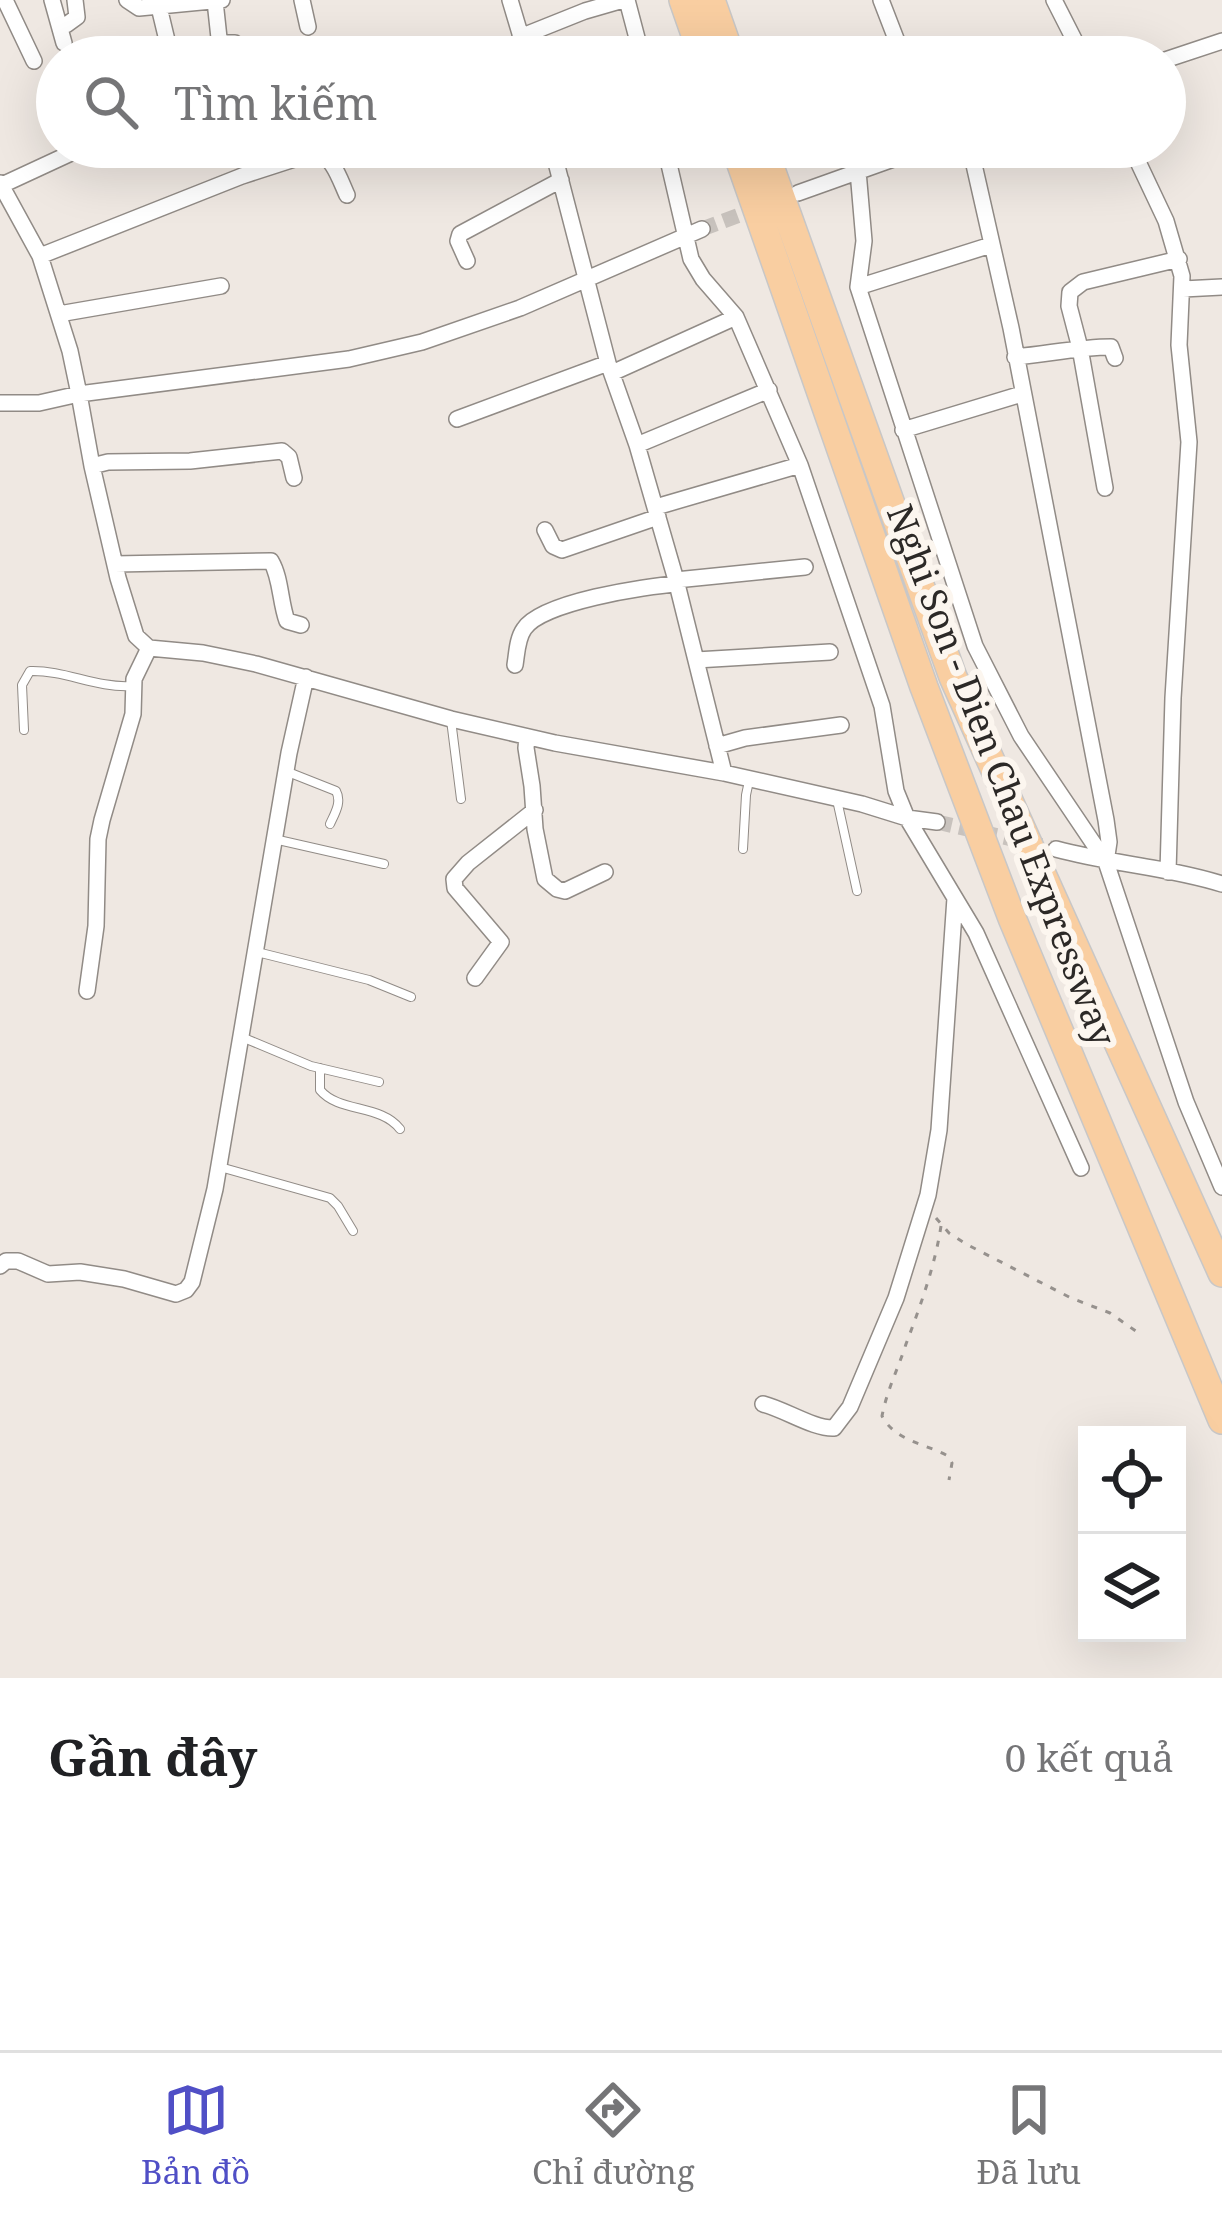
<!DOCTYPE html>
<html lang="vi">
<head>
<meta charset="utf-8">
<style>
	:root { --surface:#fff; --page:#f6f6f6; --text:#202124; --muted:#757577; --line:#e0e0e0; --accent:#504fc6 }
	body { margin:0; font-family:"Noto Serif",serif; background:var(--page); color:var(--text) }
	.controls { position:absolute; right:36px; bottom:36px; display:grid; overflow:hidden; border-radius:0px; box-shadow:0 12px 48px #0002 }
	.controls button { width:108px; height:108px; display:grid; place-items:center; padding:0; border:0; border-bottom:3px solid var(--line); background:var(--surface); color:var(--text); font:60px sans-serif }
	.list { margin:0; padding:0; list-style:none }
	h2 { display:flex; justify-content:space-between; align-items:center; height:156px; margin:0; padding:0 48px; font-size:51px }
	h2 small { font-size:39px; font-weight:400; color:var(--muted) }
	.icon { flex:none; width:66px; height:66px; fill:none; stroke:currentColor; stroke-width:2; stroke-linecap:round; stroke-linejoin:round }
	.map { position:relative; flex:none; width:1222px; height:1678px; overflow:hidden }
	.search { position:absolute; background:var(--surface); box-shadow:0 12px 48px #0002; left:36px; right:36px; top:36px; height:132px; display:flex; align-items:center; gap:30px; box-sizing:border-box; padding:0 42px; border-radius:66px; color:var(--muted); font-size:45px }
	.sheet { height:372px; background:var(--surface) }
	nav { display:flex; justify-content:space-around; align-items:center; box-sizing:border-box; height:168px; border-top:3px solid var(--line); background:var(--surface); font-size:33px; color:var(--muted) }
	nav a { display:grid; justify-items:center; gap:6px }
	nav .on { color:var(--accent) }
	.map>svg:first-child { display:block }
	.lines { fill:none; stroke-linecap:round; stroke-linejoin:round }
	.street-tunnel { stroke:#c8c2bd; stroke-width:15; stroke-dasharray:15 8; stroke-linecap:butt }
	.lane-casing { stroke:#918b86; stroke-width:10 }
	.street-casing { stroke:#918b86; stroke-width:18 }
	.highway-casing { stroke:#c8c7c7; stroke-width:30 }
	.path { stroke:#96918d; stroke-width:3; stroke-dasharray:6 9; stroke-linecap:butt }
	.lane { stroke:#fff; stroke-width:8 }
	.street { stroke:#fff; stroke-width:15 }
	.highway { stroke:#f9cea1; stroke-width:27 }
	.labels { text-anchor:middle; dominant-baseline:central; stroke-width:12; stroke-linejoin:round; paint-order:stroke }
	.street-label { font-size:36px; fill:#2c2927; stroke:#fcf6ef }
</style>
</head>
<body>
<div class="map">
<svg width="1222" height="1678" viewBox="0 0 1222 1678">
	<rect width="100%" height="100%" fill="#efe8e2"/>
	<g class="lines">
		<path class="street-tunnel" d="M702,229l59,-22
			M937,822l119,27"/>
		<defs>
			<path id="lane" d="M451,720l10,79
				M24,730l-2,-45 8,-14c35,-1 66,17 101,15
				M288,772l48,19c6,11 -1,22 -6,33
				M837,800l20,91
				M274,839l110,25
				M743,849l3,-54 3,-14
				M257,952l112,28 42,17
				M244,1038l67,28 68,16
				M320,1068v22c19,23 61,14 80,39
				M220,1167l110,31 8,8 15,25"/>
			<path id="street" d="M5,0l29,61
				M52,0l12,43
				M127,0l12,8 83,-8
				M302,0l6,27
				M510,0l17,57
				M627,0l15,57
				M881,0l22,57
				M1054,0l29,57
				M215,1l4,37 4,5h12l7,6
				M159,7l12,50
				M66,25l11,-8 -2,-17
				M520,37l65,-26 38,-11
				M1165,60l57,-19
				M552,147l56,216 29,82 39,135 48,193
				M665,147l26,112 12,20 33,38 64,148 82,241 14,85 11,27 69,115 105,235
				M970,147l41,181 95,492 3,22 -3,20
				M1131,147l35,74 16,55 -3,69 10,97 -16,256 -5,174
				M858,171l6,70 -6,46 117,359 46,90 85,126 80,240 36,85
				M0,183l40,73 30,95 9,43 270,-35 73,-17 98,-34 182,-79
				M2,185l82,-38
				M798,193l129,-46
				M40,256l202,-80 74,-24c17,4 24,28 31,43
				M467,261l-9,-20 2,-7 101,-54
				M858,287l133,-42
				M1183,289l39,-2
				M59,314l162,-28
				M1015,357c33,-3 64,-10 96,-10l4,11
				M612,373l124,-56
				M0,403h39l40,-9 13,72 26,112 18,58 13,12 54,5 53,11 195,55 104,24 169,30 138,31 45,14 30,4
				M457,419l151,-56
				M903,430l119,-36
				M637,445l132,-55
				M92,466l16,-4 82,-1 92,-10 7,6 5,21
				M1105,488l-25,-140 -11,-42 1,-14 13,-10 96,-23
				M656,507l144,-42
				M545,530l8,16 9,4 96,-33
				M115,564l156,-3c10,17 9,41 16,60l14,4
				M676,580l129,-13
				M696,660l134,-8
				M515,665c2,-12 2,-26 9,-36 17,-27 122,-43 153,-45
				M527,737l-1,11 6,38 3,43 10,50 12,10 8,2 40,-19
				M717,746l28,-8 96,-13
				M1056,849c55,15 112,18 166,35
				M475,978l26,-36 -46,-54 -1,-9 14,-16 67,-53
				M87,991l9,-65 2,-87 4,-19 31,-106 1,-35 15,-31
				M0,1266l6,-5h12l30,13 32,-2 44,7 52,15 10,-4 6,-8 23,-93 74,-436 17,-76
				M763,1404c23,6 51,25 71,24l16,-21 46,-109 32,-103 11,-65 16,-232"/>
			<path id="highway" d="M683,0l20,57
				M711,0l20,57
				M735,147l189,540 88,231 210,502
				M763,147l190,530 269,596"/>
		</defs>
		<use href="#lane" class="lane-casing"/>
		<use href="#street" class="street-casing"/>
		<use href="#highway" class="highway-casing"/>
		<path class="path" d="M936,1218l13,15 17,11 105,54 39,15 30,21
			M941,1226c-6,40 -21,81 -35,118 -8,25 -19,46 -24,72 13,25 42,27 66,40l4,7 -3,17"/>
		<use href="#lane" class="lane"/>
		<use href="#street" class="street"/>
		<use href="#highway" class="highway"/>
	</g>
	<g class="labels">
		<g class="street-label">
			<text transform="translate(1002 775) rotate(69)">Nghi Son - Dien Chau Expressway</text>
		</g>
	</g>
</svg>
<div class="controls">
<button><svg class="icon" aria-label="locate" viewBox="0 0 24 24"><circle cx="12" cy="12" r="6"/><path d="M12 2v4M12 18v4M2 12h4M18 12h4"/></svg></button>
<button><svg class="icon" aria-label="layers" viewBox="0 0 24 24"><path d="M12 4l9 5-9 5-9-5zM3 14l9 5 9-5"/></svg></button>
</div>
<div class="search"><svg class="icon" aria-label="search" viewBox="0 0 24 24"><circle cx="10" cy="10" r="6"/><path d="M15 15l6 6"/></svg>Tìm kiếm</div>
</div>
<section class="sheet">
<h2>Gần đây<small>0 kết quả</small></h2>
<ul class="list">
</ul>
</section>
<nav>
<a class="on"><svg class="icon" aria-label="map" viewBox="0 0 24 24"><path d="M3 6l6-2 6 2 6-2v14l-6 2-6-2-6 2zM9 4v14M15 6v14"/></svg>Bản đồ</a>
<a><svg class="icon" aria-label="directions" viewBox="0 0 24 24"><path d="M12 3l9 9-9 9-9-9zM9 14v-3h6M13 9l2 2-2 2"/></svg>Chỉ đường</a>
<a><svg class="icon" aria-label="saved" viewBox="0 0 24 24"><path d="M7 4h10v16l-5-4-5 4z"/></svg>Đã lưu</a>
</nav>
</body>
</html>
